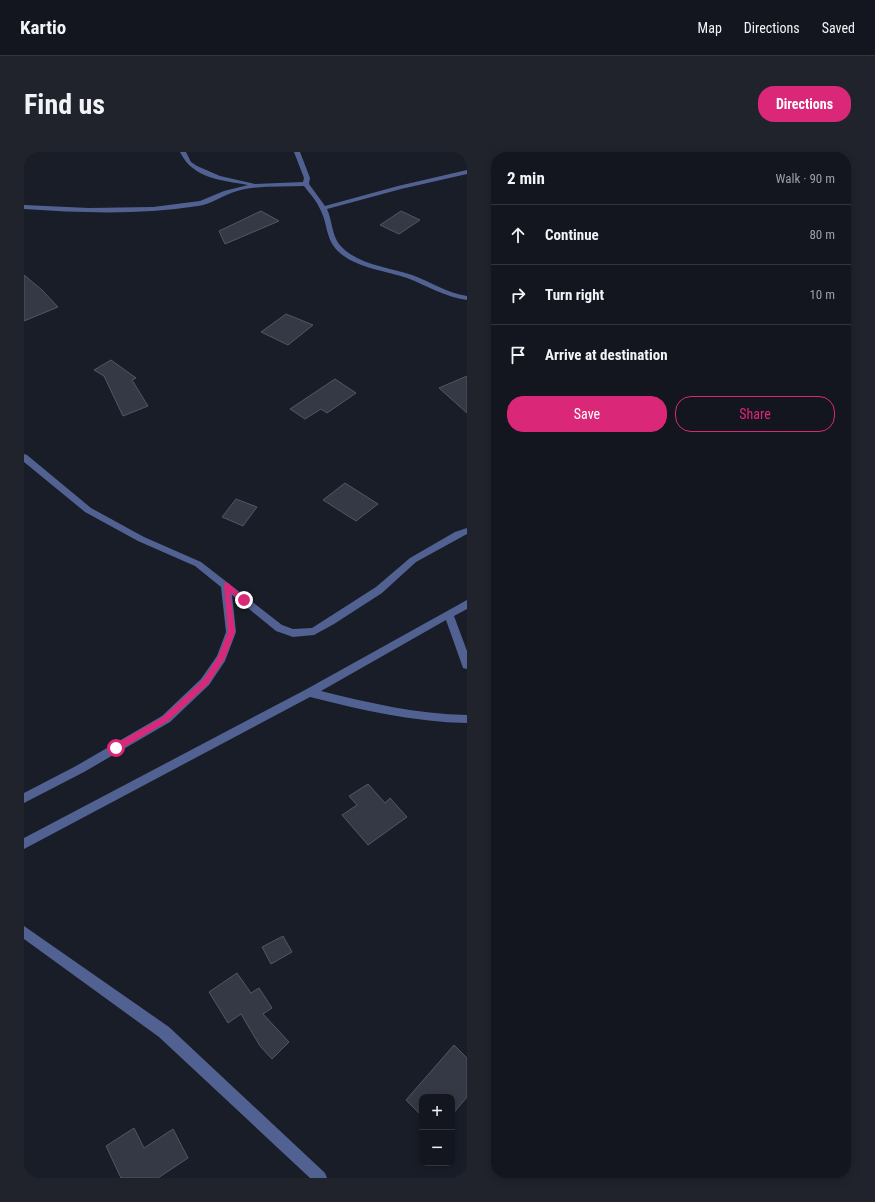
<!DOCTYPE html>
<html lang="en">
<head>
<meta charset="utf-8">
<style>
	:root { --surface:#13161e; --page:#20232b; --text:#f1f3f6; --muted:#9d9fa4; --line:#32353c; --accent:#db2777 }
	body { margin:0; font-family:"Roboto Condensed",sans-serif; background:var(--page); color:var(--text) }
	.controls { position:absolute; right:12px; bottom:12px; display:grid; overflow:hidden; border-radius:8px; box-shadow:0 2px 10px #0003 }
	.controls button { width:36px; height:36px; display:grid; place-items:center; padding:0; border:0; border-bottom:1px solid var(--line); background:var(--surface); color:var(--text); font:20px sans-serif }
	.stop { position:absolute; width:12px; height:12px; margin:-9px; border:3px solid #db2777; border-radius:50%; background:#fff }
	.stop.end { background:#db2777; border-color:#fff; box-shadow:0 1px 4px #0008 }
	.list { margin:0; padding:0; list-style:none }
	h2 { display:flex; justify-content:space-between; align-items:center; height:52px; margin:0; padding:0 16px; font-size:17px }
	h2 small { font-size:13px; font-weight:400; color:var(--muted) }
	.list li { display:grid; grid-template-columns:26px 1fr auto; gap:12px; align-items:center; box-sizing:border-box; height:60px; padding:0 16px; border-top:1px solid var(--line) }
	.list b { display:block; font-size:15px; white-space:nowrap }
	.list em { font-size:13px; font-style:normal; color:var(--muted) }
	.actions { display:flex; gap:8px; padding:12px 16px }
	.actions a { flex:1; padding:9px 0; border:1px solid var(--accent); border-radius:16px; text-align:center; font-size:14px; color:var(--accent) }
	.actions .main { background:var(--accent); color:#fff }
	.icon { flex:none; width:22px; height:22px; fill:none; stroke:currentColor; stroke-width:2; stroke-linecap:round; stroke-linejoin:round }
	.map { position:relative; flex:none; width:443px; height:1026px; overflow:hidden; border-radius:16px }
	header { display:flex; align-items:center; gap:24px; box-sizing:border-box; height:56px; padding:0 20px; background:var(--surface); border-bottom:1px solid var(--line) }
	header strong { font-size:19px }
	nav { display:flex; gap:22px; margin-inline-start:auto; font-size:14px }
	.intro { display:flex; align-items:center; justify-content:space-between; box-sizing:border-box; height:96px; padding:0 24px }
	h1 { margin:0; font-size:28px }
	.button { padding:10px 18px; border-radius:16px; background:var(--accent); color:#fff; font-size:14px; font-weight:700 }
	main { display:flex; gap:24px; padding:0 24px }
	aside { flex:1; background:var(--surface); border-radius:16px; box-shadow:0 2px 10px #0003 }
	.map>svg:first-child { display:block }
	.building { fill:#343945; stroke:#525765 }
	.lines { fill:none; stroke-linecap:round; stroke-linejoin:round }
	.minor { fill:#516292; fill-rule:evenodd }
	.route { fill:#db2777 }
</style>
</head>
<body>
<header>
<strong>Kartio</strong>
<nav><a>Map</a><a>Directions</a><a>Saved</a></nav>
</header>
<div class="intro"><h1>Find us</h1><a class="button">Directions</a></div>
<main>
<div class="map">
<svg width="443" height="1026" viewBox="0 0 443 1026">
	<rect width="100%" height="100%" fill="#191d28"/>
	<path class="building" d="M237,59l18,10 -54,23 -6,-13z
		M377,59l19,9 -21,14 -19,-9z
		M0,123l18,15 16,17 -34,14z
		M262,162l27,11 -25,20 -27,-13z
		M87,208l25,18 -4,2 16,26 -25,10 -19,-40 -10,-6z
		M443,224v37l-28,-25z
		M311,227l21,14 -29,20 -6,-4 -16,10 -15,-10z
		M321,331l33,21 -22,17 -33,-21z
		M212,347l21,8 -14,19 -21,-9z
		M344,632l17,19 5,-5 17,19 -39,28 -26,-30 15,-10 -8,-9z
		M259,784l9,16 -21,12 -9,-17z
		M213,821l14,20 8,-5 13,20 -9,6 26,28 -17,17 -12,-13 -19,-32 -13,9 -19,-31z
		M430,893l13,13v39l-15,18v-18h-30v19l-16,-16z
		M110,976l10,20 29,-19 15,29 -30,20h-37l-15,-32z"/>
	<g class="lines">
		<path class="minor" d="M156,0h6l5,10 6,4 23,10 35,8 48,-2 1,-4 -10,-26h6l10,26 -1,6 16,22 73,-20 69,-16v4l-66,15 -74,20c5,11 5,26 12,35 17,21 50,23 73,31 19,7 35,18 55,21v4c-22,-3 -39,-14 -60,-22 -23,-8 -55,-10 -72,-30 -9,-11 -8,-25 -14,-37 -4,-10 -11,-17 -17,-25 -22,1 -45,-1 -67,5 -14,4 -25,13 -39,15 -58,9 -116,7 -174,3v-4l65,3 64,-1 47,-6 24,-10 24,-6c-27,-5 -55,-6 -68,-33z
			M0,302l3,1 64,53 53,29 57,25 81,63 11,4 19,-1 64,-41 34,-29 45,-26 12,-4v6l-51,28 -34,31 -48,31 -20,11 -21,2 -17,-6 -44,-36 4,37 -11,29 -16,24 -39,37 -86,50 -60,31v-10l52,-27 86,-50 39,-37 16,-23 9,-24 -5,-45 -26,-21 -57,-25 -53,-29 -61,-50z
			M443,448v9l-13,7 13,35v18l-4,-1 -1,-3 -16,-45 -125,71c48,12 96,23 146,24v8c-54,-1 -105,-13 -157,-26l-286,152v-11l281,-148z
			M0,774l145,101 156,146 2,5h-17l-151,-141 -135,-98z"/>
	</g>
	<path class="route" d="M200,431h4l19,17 -3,3 -2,-1 -12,-10 5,40 -10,26 -17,26 -40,37 -49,29h-5v-5l49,-28 40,-37 15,-23 10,-25z"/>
</svg>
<div class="controls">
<button>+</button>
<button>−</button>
</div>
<div class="stop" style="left:92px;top:596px"></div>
<div class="stop end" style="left:220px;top:448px"></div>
</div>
<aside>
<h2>2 min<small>Walk · 90 m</small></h2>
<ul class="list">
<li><svg class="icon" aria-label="ahead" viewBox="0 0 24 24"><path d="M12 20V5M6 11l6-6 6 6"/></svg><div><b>Continue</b></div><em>80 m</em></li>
<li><svg class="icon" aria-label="right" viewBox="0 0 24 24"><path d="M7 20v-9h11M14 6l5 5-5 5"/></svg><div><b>Turn right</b></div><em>10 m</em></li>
<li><svg class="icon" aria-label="arrive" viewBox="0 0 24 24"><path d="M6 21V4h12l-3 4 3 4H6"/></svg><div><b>Arrive at destination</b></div></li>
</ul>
<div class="actions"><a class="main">Save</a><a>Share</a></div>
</aside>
</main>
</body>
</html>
